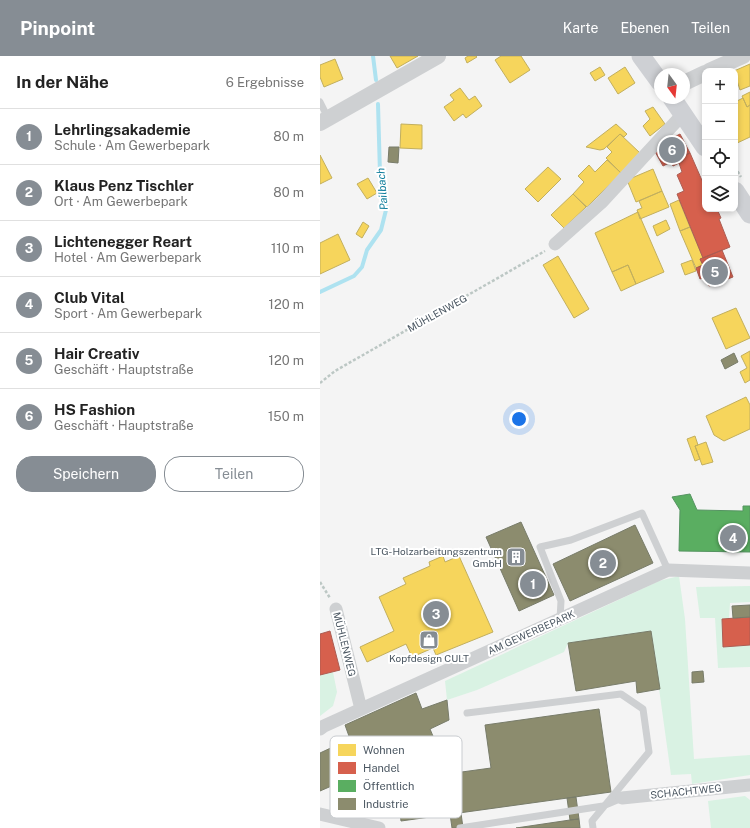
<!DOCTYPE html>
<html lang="de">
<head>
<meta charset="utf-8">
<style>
	:root { --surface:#fff; --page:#f6f6f6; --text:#222; --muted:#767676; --line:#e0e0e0; --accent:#868d94 }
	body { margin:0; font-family:"Public Sans",sans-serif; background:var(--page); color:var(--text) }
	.controls { position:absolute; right:12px; top:12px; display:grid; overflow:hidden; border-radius:8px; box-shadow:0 2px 6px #0003 }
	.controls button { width:36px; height:36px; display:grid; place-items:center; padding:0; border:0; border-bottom:1px solid var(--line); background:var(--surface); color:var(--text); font:20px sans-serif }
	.compass { position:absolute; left:334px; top:12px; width:36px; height:36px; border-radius:50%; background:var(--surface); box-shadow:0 2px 6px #0003; rotate:165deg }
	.you { position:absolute; left:199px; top:363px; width:14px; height:14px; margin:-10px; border:3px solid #fff; border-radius:50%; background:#1a73e8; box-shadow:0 0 0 6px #1a73e833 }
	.badge { display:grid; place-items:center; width:26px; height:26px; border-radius:50%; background:var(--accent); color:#fff; font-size:13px; font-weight:700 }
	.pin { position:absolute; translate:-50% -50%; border:2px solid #fff; box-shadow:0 1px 4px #0006 }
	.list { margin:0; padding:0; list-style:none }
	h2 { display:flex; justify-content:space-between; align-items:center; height:52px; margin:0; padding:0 16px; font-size:17px }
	h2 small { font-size:13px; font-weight:400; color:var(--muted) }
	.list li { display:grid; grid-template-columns:26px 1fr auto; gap:12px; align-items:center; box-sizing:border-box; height:56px; padding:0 16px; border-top:1px solid var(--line) }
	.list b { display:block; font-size:15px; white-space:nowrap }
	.list p { margin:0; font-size:13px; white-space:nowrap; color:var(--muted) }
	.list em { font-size:13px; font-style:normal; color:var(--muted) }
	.actions { display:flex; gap:8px; padding:12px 16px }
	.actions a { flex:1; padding:9px 0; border:1px solid var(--accent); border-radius:16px; text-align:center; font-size:14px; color:var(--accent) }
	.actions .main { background:var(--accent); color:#fff }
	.icon { flex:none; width:22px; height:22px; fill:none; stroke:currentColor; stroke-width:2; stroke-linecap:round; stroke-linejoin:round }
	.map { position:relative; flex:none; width:430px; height:772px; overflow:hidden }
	header { display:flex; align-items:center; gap:24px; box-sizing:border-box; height:56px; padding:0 20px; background:var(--accent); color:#fff }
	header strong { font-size:19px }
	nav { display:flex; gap:22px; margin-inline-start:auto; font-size:14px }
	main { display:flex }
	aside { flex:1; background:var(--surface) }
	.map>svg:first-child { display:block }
	.green { fill:#d9f2e3 }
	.homes { fill:#f6d55c; stroke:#c2af5e }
	.shops { fill:#d6604d; stroke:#ac5d53 }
	.public { fill:#5aae61; stroke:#559461 }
	.industry { fill:#8c8c6e; stroke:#787c6a }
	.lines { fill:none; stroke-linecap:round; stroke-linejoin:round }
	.stream { stroke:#aee2f0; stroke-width:4 }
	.path { stroke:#bcc7c4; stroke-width:2.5; stroke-dasharray:3 2; stroke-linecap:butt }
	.service { stroke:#ced0d2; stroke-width:7 }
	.minor { stroke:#ced0d2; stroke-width:13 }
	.tertiary { stroke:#ced0d2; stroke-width:16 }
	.secondary { stroke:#ced0d4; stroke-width:19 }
	.labels { text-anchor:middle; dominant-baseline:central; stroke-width:4; stroke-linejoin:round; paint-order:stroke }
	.street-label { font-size:10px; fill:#4a5661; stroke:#fff }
	.poi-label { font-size:10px; fill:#4a5661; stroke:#fff; text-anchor:end }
	.water-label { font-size:11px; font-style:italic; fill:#0c7c9b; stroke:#fff }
	.key { fill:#fff; stroke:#c9ccd0; stroke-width:1 }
	.key-label { font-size:11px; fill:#4a5661 }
</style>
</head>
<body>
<header>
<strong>Pinpoint</strong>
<nav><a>Karte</a><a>Ebenen</a><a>Teilen</a></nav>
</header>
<main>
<aside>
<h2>In der Nähe<small>6 Ergebnisse</small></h2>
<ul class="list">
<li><span class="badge">1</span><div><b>Lehrlingsakademie</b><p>Schule · Am Gewerbepark</p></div><em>80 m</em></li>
<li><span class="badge">2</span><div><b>Klaus Penz Tischler</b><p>Ort · Am Gewerbepark</p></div><em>80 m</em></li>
<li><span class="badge">3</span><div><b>Lichtenegger Reart</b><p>Hotel · Am Gewerbepark</p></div><em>110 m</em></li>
<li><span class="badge">4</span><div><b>Club Vital</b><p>Sport · Am Gewerbepark</p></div><em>120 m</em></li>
<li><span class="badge">5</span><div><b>Hair Creativ</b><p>Geschäft · Hauptstraße</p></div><em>120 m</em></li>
<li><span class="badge">6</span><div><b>HS Fashion</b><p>Geschäft · Hauptstraße</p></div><em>150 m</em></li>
</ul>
<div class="actions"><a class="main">Speichern</a><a>Teilen</a></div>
</aside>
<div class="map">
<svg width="430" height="772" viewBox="0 0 430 772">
	<rect width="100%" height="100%" fill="#f4f4f4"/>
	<path class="green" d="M359,520l6,43 9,140 56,-4v20l-58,9 -1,-10 -20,1 -20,-144 -83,12 -4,9 -87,38 -30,10 -2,-19 214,-100z
		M430,530v16l-20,1 -1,15 -7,1 1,27 27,-1v22l-32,1 -3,-50h-15l-4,-31z
		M13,616l4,20 -4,14 -13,10v-41z
		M425,740l5,4v28h-39l-3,-27z"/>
	<path class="homes" d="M70,0h28l-21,12z
		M148,0h8l1,1 -10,6 -2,-5z
		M181,0h20l9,14 -20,13 -15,-23z
		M15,3l8,20 -19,8 -4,-10v-12z
		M430,8v22l-10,4 -6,-19z
		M280,11l5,8 -10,6 -5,-8z
		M305,11l10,16 -17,11 -10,-16z
		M140,32l9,12 6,-4 7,10 -16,12 -3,-4 -9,7 -10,-14 10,-7 -4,-5z
		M430,36v13l-3,2 -5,-11z
		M423,42l4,9 3,-2v32l-15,7v-42z
		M333,51l12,17 -15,12 -7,-10 7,-7 -5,-8z
		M81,68l21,1v24l-22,-1z
		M296,68l11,10 -3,3 -4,-3 -16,15 -4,1 -14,-3z
		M300,78l20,19 -19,20 -15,-15 6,-6 -5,-5z
		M0,99l12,23 -12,6z
		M287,104l14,13 -34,34 -14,-13 11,-12 -6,-6 11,-11 6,7z
		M228,111l13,12 -23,23 -13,-13z
		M333,113l9,22 -26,11 -9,-22z
		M48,122l9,15 -10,6 -10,-15z
		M342,135l7,16 -29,12 -3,-9 5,-2 -3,-7z
		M253,138l13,13 -22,21 -13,-13z
		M359,144l11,27 -10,4 -10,-27z
		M318,156l26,60 -28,12 -8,-19 -16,7 -17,-39z
		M346,164l4,9 -13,7 -4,-10z
		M43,166l6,4 -7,12 -6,-4z
		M370,171l13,31 -3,1 3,6 -7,3 -16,-37z
		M18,178l12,26 -30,14v-31z
		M238,200l31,53 -15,9 -31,-53z
		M372,204l4,11 -11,4 -4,-11z
		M308,209l8,19 -15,7 -9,-19z
		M416,252l14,30 -24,11 -14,-31z
		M430,295v29l-5,3 -5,-11 7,-4 -6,-12z
		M426,341l4,8v24l-26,12 -10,-6 -8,-19z
		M375,380l3,9 -3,1 5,13 -5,2 -8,-22z
		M386,386l7,20 -11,3 -7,-19z
		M123,500l2,6 14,-6 34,76 -57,23 -3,-7 -21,9 -6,-13 -39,18 -7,-15 34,-16 -15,-34 27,-13 -3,-6 27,-12 -1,-4z"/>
	<path class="shops" d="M360,78l10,19 -9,4 2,4 -10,5 -2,-4 -8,4 -10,-18z
		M370,97l14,32 1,-1v25h12l4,9 -2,1 11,28 -27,11 -26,-64 7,-3 -7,-16 5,-3 -3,-9 4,-2 -2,-4z
		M402,194l11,27 -24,9 -4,-9 -5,2 -4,-11 7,-3 -3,-6z
		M430,561v28l-27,2 -1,-28z
		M10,575l10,39 -20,5v-41z"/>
	<path class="public" d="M370,438l7,16 46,1v-5h7v46l-71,-1 1,-41 -8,-13z"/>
	<path class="industry" d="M69,91h10l-1,16 -10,-1z
		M414,297l4,9 -13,7 -4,-9z
		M201,466l33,73 -35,16 -33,-74z
		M315,469l18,38 -83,38 -17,-37z
		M430,549v12l-17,1 -1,-12z
		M331,575l9,58 -23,4 -1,-12 -60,10 -8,-48z
		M383,615l1,11 -12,1v-11z
		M96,637l6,16 25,-9 2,20 -19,9 5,12 -115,50v-38l30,-14 -5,-14z
		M279,653l12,83 -210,29 -5,-40 95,-13 -6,-43z
		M256,741l3,22 -9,1 -3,-22z
		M141,757l2,15h-11l-2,-14z
		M259,763l1,9h-64l54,-8z"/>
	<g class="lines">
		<path class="stream" d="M53,0l3,24
			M0,236l34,-16 8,-9 5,-17 14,-20 5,-20 -1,-18 -5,-18 -2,-70"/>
		<path class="path" d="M415,111l6,10
			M0,327l15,-12 210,-120
			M0,526l10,16"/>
		<path class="service" d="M0,46l8,16
			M240,563l1,-18 -21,-54 31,-7 71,-27 26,57
			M147,657l154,-19 22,15 6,43 -57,69 1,7
			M140,772l143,-22 19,-8"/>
		<path class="minor" d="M235,188l46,-41 82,-89
			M16,553l25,100
			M0,673l4,-3 344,-156 82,3
			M302,742l128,-13
			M0,758l59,14"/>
		<path class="tertiary" d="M389,15l34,-15
			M364,27l21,-10
			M0,67l118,-67"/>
		<path class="secondary" d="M321,0l19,26
			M352,42l33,49
			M415,135l15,23"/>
	</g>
	<defs>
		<symbol id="building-square" viewBox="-11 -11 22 22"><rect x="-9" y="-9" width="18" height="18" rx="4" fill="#868d94" stroke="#fff"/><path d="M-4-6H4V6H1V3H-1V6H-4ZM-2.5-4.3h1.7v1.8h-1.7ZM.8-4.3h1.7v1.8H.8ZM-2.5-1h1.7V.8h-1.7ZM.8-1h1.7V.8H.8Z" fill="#fff"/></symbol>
		<symbol id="shop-square" viewBox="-11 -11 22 22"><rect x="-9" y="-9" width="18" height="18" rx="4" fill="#868d94" stroke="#fff"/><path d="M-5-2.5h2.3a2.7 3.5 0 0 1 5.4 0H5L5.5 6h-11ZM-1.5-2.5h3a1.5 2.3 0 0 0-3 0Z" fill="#fff"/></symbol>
	</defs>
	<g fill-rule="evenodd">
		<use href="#building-square" x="185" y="490" width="22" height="22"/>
		<use href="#shop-square" x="98" y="573" width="22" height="22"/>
	</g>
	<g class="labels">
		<g class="street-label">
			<text transform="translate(117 257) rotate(-29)">MÜHLENWEG</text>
			<text transform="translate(211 576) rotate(-24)">AM GEWERBEPARK</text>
			<text transform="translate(25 588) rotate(76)">MÜHLENWEG</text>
			<text transform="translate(366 735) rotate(-6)">SCHACHTWEG</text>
		</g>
		<g class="poi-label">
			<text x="182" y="495">LTG-Holzarbeitungszentrum<tspan x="182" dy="12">GmbH</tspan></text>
			<text x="109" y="602" text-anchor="middle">Kopfdesign CULT</text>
		</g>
		<g class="water-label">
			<text transform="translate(62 133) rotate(-95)">Pailbach</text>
		</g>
	</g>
	<rect x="10" y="680" width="132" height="82" rx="6" class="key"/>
	<rect x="18" y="688" width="18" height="12" fill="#f6d55c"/>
	<rect x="18" y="706" width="18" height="12" fill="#d6604d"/>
	<rect x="18" y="724" width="18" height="12" fill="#5aae61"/>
	<rect x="18" y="742" width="18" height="12" fill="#8c8c6e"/>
	<g class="key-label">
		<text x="43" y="698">Wohnen</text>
		<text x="43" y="716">Handel</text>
		<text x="43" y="734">Öffentlich</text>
		<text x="43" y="752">Industrie</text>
	</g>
</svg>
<div class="controls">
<button>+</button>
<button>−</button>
<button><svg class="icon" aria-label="locate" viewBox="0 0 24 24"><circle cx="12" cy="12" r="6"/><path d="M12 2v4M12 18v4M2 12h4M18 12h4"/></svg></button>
<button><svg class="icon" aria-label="layers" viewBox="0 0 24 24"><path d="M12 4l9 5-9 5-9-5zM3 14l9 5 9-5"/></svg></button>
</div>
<svg class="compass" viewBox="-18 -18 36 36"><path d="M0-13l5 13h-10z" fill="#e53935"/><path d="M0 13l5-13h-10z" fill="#767676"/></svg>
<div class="you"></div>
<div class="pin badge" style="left:213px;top:528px">1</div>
<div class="pin badge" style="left:283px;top:507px">2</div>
<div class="pin badge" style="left:116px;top:558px">3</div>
<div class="pin badge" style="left:413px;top:482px">4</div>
<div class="pin badge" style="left:395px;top:216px">5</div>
<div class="pin badge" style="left:352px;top:94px">6</div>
</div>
</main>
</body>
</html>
